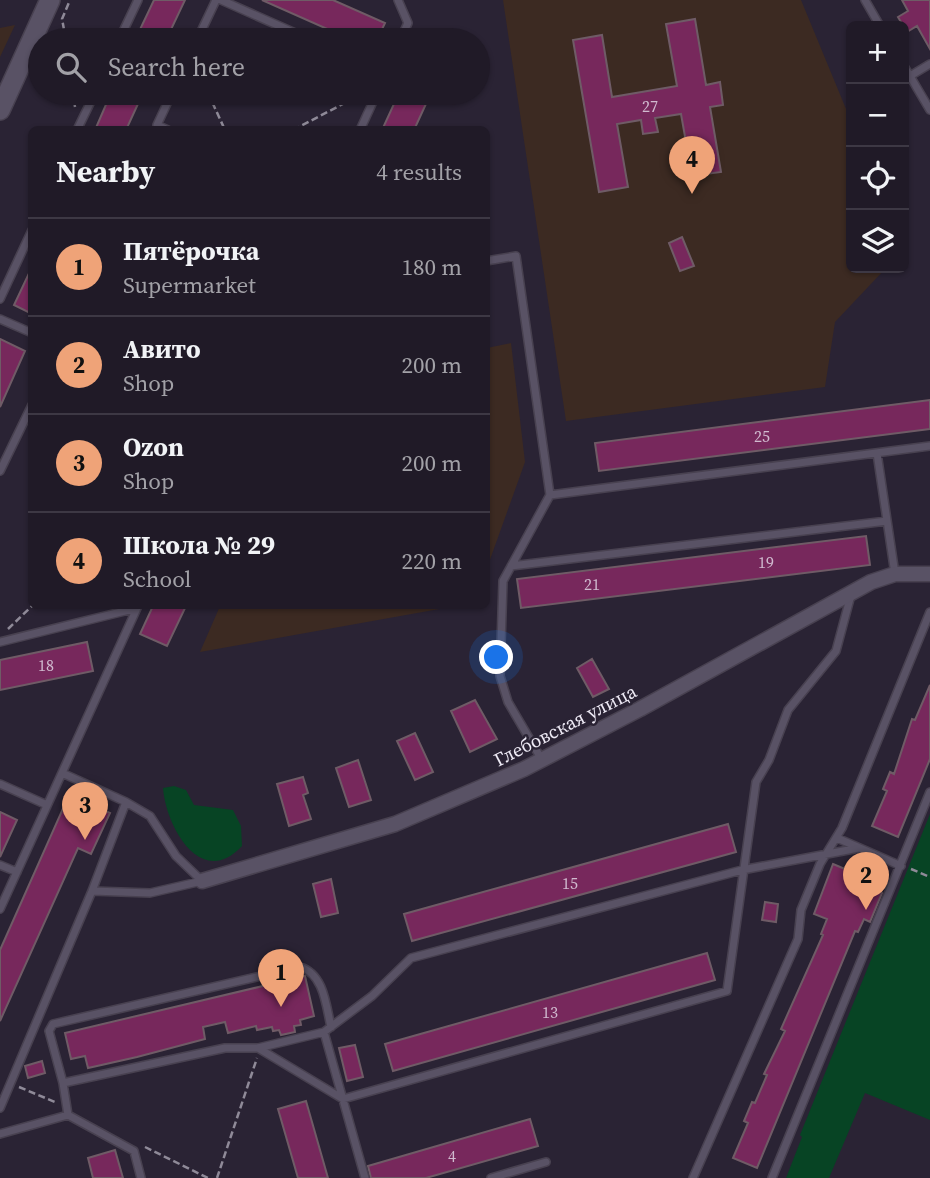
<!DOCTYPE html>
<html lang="en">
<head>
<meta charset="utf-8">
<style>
	:root { --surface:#201a27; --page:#28232f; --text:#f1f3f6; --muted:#a2a1a7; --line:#3d3844; --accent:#efa378 }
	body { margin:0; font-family:"Source Serif 4",serif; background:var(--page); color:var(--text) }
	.controls { position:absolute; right:21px; top:21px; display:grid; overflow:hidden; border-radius:10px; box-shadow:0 2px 5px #0004 }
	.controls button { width:63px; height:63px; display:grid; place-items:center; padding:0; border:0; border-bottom:2px solid var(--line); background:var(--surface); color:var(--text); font:35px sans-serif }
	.you { position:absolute; left:497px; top:658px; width:24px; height:24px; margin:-18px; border:5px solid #fff; border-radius:50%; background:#1a73e8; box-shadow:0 0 0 10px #1a73e833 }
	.badge { display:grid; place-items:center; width:46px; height:46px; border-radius:50%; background:var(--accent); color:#111; font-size:23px; font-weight:700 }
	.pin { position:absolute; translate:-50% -58px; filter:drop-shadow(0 2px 4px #0008) }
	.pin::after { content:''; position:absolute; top:37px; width:24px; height:21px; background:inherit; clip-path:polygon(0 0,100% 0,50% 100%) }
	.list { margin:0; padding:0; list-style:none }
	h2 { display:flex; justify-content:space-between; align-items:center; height:91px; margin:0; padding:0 28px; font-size:30px }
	h2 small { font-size:23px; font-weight:400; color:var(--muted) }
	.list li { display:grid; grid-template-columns:46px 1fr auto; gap:21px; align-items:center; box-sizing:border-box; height:98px; padding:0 28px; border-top:2px solid var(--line) }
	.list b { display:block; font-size:26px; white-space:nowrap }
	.list p { margin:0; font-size:23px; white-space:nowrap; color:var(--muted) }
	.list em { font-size:23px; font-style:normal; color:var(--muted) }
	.icon { flex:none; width:38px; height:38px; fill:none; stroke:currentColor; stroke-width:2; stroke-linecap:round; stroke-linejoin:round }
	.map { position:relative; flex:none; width:930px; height:1178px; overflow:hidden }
	.search { position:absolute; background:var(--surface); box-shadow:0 2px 5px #0004; left:28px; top:28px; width:462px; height:77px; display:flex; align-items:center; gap:18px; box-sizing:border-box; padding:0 24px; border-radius:38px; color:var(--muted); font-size:26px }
	.panel { position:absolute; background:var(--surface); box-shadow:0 2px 5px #0004; left:28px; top:126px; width:462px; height:483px; border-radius:10px }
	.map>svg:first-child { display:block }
	.education { fill:#3c2a22 }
	.green { fill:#074424 }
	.building { fill:#77285c; stroke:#6f5b66; stroke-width:2 }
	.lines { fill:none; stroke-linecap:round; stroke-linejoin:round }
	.lane-casing { stroke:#484150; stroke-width:10 }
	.street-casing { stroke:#484150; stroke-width:17 }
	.secondary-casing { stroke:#484150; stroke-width:22 }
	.path { stroke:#8f8a98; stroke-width:2.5; stroke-dasharray:7 3.5; stroke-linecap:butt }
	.lane { stroke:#595265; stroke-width:7 }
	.street { stroke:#595265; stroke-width:14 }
	.secondary { stroke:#595265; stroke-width:19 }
	.labels { text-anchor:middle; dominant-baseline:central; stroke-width:5; stroke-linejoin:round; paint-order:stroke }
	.number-label { font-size:16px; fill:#d0bacf }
	.street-label { font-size:19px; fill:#eeeaf5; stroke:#2a2334 }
</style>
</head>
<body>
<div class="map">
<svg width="930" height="1178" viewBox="0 0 930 1178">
	<rect width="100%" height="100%" fill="#2a2334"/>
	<path class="education" d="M503,0h298l50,121v147h35l-51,54 -10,65 -259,34z
		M15,25l-15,32v-29z
		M511,343l14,119 -38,106v-220z
		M220,606h236l-256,46z"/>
	<path class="green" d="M174,786l12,4 8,15 39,5 8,16 1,20c-41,44 -76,-19 -79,-58z
		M930,814v306l-65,-27 -36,85h-43l16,-41 -2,-2z"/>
	<path class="building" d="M154,0h31l-19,40h-31z
		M262,0h71l52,23 -8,17h-25z
		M902,0h28v49l-13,-23 -10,6 -9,-15 10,-6z
		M695,19l11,66 14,-3 3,23 -13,2 11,65 -29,4 -11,-62 -26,4 3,14 -15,2 -2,-14 -24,4 11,63 -29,5 -26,-152 29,-5 10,62 65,-11 -11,-62z
		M111,93h32l-17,37h-31z
		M399,93h32l-17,37h-32z
		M682,237l12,29 -14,5 -11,-28z
		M32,267v47l-18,-9z
		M0,339l25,12 -25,56z
		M930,400v29l-331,42 -4,-28z
		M866,536l4,29 -349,43 -4,-29z
		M153,606h33l-19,40 -27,-12z
		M87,642l6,29 -93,19v-30z
		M592,659l17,30 -16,8 -16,-29z
		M930,685v74l-32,78 -26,-11 15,-35 -4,-2 7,-17 4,2 18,-55 3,1z
		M475,700l22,39 -27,13 -19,-41z
		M415,733l18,39 -18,8 -18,-39z
		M358,760l13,40 -22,7 -13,-39z
		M303,777l5,16 -5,2 8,24 -22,7 -12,-42z
		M69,795l41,18 -19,41 -13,-6 -78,173v-71z
		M0,812l17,8 -17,37z
		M728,824l8,28 -324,89 -8,-27z
		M833,864l43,18 -3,8 9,3 -12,29 -6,-3 -6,13 -3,-1 -98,237 -24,-10 15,-35 -4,-2 8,-19 3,1 12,-28 -3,-1 21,-43 -4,-2 42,-94 -2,-1 6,-15 -13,-5z
		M331,879l7,34 -17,4 -8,-33z
		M765,902l13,2 -2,18 -14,-2z
		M707,953l8,27 -322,91 -8,-27z
		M305,976l9,40 -14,4 1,5 -7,1 1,6 -14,3 -2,-5 -6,1 -1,-4 -15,3 -1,-4 -28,7 -3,-11 -22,5 2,12 -68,18 -49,11 -3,-12 -14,3 -6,-26z
		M355,1045l8,32 -16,4 -8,-33z
		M42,1061l3,12 -17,5 -3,-12z
		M306,1101l22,77h-30l-20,-69z
		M530,1119l8,27 -112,32h-55l-3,-12z
		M115,1150l8,28h-30l-5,-20z"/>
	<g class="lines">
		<defs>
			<path id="lane" d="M221,0l90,40
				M398,0l10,23 -8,17
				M865,0l15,26
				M119,40l19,-40
				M197,40l19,-40
				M904,66l26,44
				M910,76l20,-12
				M77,130l18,-37
				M168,130l-11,-5 15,-32
				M360,130l17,-37
				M486,261l30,-5 34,239 -47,86 -3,95 8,26 34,58
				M0,299l32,-69
				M0,319l32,14
				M877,453l18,121
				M0,471l32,-66
				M550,495l380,-49
				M511,566l376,-45
				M0,642l137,-34
				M0,784l47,21
				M126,802l24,14 26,40 26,25
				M837,838l64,28
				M0,865l17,7
				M92,891l58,2 52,-12
				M0,909l138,-303
				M258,1048l85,51 384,-108 29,-209 13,-22 19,-50 48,-59 15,-56
				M63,1083l-14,-52 4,-7 247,-57c24,7 26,38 31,60
				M0,1108l92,-217 34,-89 -64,-29
				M68,1115l66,36 7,27
				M0,1134l68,-19 -5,-32 162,-35h33l66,-16
				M365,1178l-41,-146 48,-36 39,-38 331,-88 117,-22
				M491,1178l55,-16
				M693,1178l105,-239 3,-29 19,-46 22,-36 88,-216
				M772,1178l158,-386"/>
			<path id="street" d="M202,881l193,-57 129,-55 116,-60 231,-127 24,-8h35"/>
			<path id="secondary" d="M0,110l50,-110"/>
		</defs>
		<use href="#lane" class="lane-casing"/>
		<use href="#street" class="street-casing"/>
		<use href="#secondary" class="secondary-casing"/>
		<path class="path" d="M66,40l-4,-21 8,-19
			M73,93l2,14
			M208,93l17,37
			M293,130l71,-37
			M8,629l24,-23
			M911,869l19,8
			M19,1087l36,15
			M145,1147l63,31
			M217,1178l40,-120"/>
		<use href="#lane" class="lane"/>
		<use href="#street" class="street"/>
		<use href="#secondary" class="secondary"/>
	</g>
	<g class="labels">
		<g class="number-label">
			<text x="650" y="106">27</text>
			<text x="762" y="436">25</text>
			<text x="766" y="562">19</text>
			<text x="592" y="584">21</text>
			<text x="46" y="665">18</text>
			<text x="570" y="883">15</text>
			<text x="550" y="1012">13</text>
			<text x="452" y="1156">4</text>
		</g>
		<g class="street-label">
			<text transform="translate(565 725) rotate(-27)">Глебовская улица</text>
		</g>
	</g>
</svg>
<div class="controls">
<button>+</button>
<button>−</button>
<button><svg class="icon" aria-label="locate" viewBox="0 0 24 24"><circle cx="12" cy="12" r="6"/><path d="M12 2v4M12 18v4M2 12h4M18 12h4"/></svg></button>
<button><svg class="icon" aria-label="layers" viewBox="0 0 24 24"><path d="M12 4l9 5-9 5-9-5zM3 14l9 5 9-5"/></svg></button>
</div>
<div class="you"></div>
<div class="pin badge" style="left:281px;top:1007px">1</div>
<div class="pin badge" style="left:866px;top:910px">2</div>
<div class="pin badge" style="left:85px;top:840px">3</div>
<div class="pin badge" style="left:692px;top:194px">4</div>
<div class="search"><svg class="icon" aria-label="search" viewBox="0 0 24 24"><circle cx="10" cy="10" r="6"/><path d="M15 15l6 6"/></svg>Search here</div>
<section class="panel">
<h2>Nearby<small>4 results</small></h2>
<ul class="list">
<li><span class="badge">1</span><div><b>Пятёрочка</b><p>Supermarket</p></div><em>180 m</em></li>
<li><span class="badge">2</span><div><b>Авито</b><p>Shop</p></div><em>200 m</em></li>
<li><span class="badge">3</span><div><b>Ozon</b><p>Shop</p></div><em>200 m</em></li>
<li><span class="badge">4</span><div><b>Школа № 29</b><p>School</p></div><em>220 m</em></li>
</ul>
</section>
</div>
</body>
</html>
